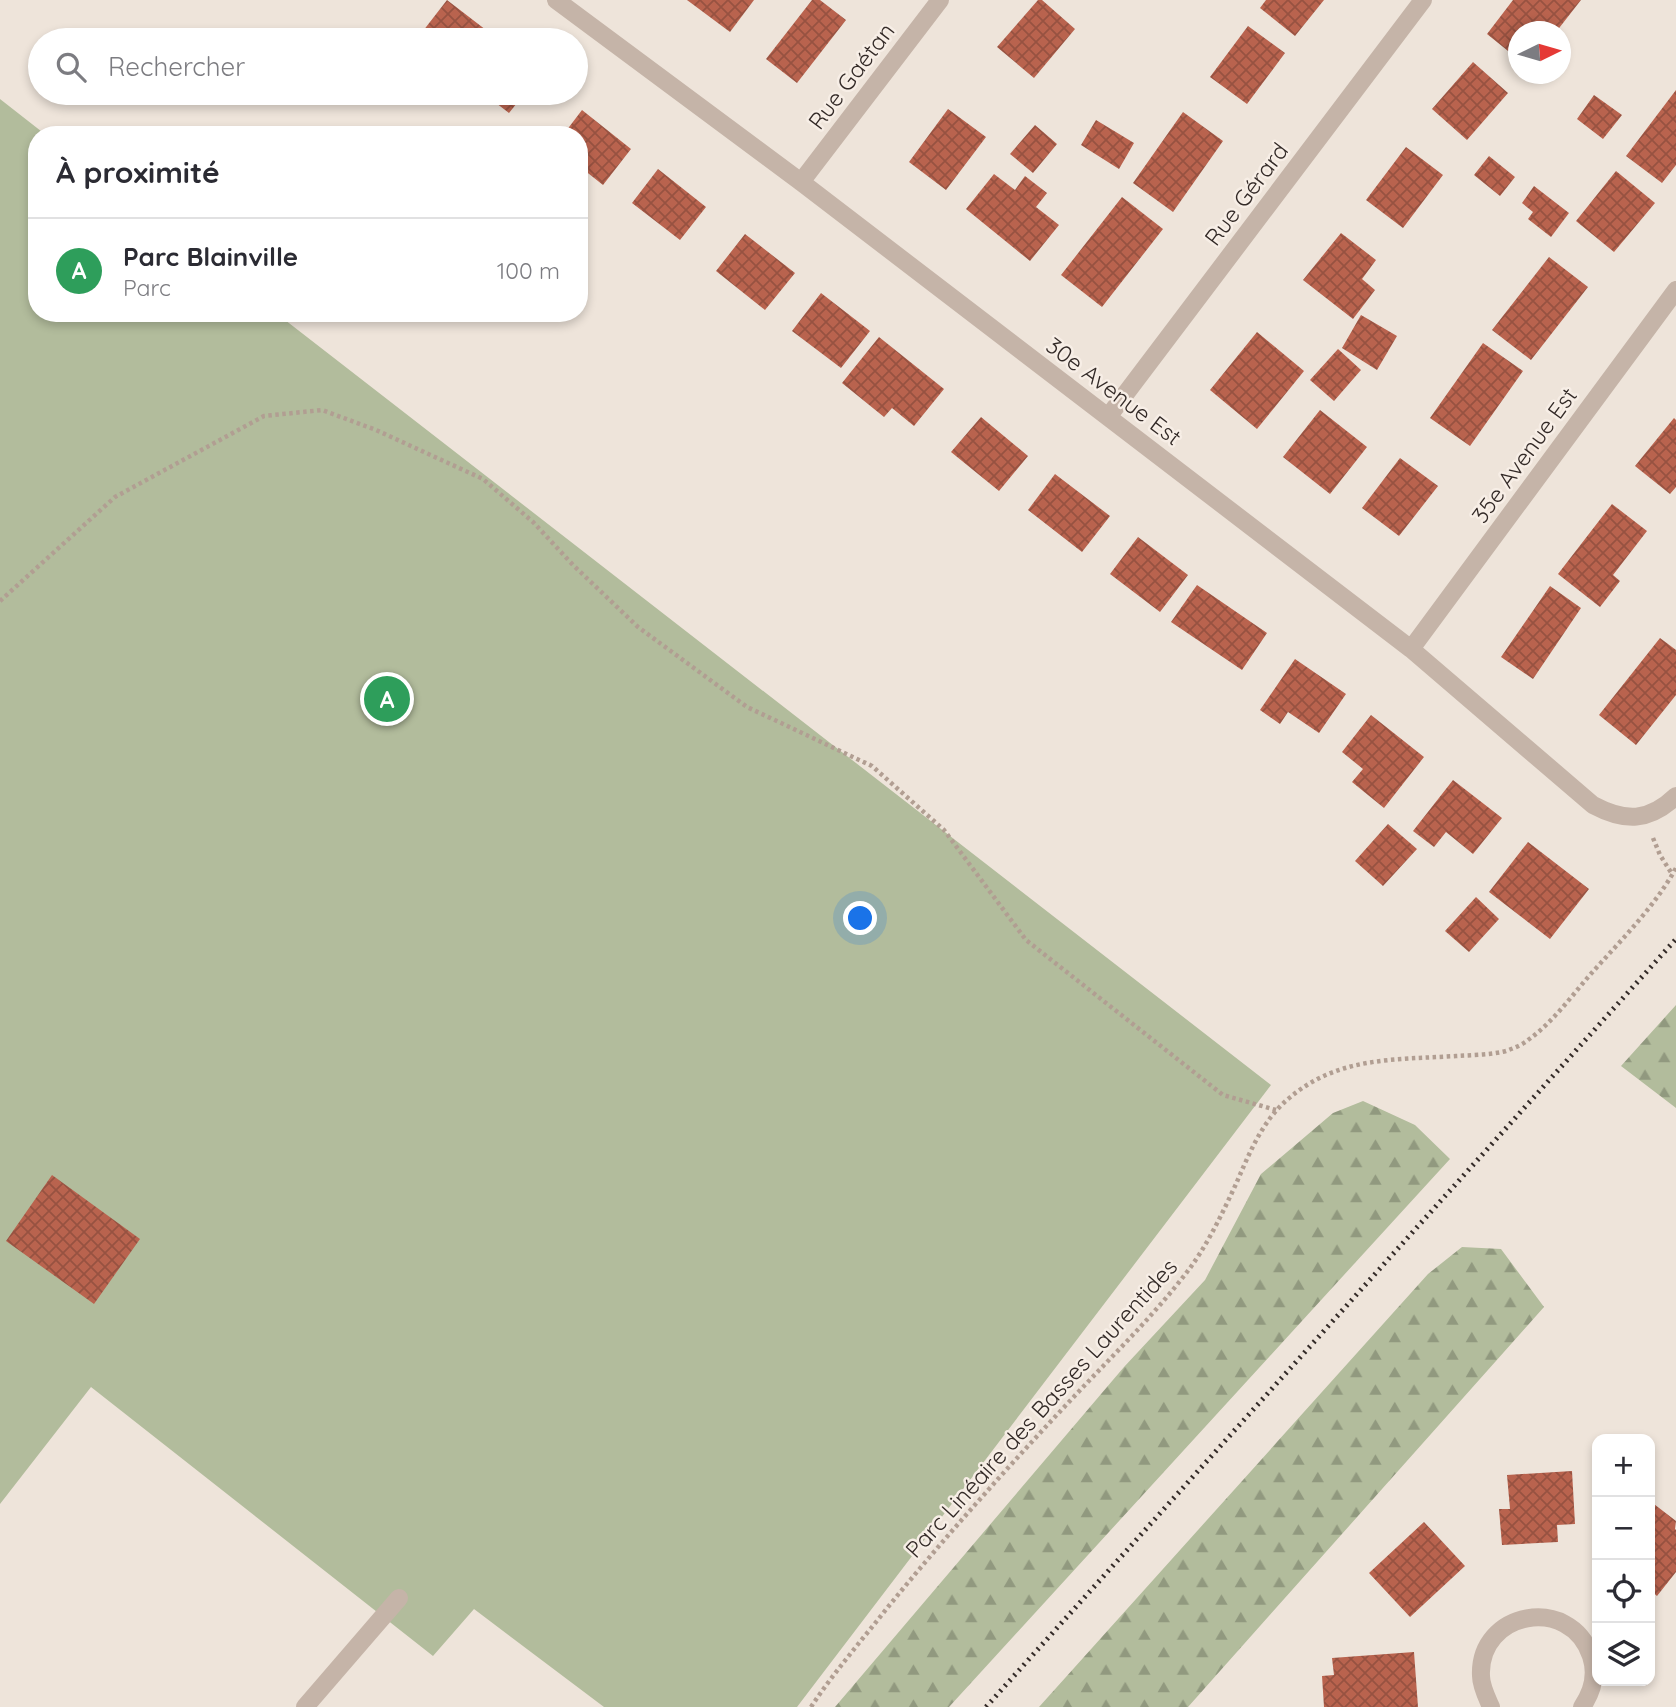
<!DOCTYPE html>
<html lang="fr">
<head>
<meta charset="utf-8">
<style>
	:root { --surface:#fff; --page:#f7f7f7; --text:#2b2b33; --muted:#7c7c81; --line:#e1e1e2; --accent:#2563eb }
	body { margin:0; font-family:Quicksand,sans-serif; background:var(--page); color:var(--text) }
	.controls { position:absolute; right:21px; bottom:21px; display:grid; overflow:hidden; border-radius:14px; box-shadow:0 4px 10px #0003 }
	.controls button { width:63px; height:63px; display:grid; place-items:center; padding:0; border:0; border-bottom:2px solid var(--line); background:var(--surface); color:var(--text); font:35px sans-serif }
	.compass { position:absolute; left:1508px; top:21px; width:63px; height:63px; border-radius:50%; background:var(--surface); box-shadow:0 4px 10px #0003; rotate:85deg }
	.you { position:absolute; left:861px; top:919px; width:24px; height:24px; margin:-18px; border:5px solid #fff; border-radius:50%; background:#1a73e8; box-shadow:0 0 0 10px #1a73e833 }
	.badge { display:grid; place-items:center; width:46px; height:46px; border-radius:50%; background:var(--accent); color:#fff; font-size:23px; font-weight:700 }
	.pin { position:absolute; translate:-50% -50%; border:4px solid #fff; box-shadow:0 2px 7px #0006 }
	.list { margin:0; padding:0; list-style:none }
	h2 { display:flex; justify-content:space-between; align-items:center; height:91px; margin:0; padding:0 28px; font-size:30px }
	h2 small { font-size:23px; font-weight:400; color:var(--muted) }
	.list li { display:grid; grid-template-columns:46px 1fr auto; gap:21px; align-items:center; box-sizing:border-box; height:105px; padding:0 28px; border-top:2px solid var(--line) }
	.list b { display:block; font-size:26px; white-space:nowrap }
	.list p { margin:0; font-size:23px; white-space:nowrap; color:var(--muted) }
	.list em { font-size:23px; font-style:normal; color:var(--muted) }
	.icon { flex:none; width:38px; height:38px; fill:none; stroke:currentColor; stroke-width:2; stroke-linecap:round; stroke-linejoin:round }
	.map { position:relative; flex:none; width:1676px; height:1707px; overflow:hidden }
	.search { position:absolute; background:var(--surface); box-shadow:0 4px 10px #0003; left:28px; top:28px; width:560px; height:77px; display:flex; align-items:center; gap:18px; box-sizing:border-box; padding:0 24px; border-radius:38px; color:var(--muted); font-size:26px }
	.panel { position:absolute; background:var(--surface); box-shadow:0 4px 10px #0003; left:28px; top:126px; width:560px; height:196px; border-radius:28px }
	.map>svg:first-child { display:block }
	.forest { fill:url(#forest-firs) }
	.park { fill:#b2bc9c }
	.building { fill:url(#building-cross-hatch) }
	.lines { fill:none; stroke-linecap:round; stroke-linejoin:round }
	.path { stroke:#b19e92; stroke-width:4.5; stroke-dasharray:3.5 3.5; stroke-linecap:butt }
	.minor { stroke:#c5b4a8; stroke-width:18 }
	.rail { stroke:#332a27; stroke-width:5; stroke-dasharray:2 5; stroke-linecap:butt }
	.labels { text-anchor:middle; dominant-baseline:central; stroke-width:5; stroke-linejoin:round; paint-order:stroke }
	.street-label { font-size:23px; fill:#332a27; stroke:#f7eee6 }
</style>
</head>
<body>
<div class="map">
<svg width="1676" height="1707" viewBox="0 0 1676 1707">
	<defs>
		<pattern id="forest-firs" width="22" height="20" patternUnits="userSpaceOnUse" patternTransform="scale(1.75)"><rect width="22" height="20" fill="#b2bc9c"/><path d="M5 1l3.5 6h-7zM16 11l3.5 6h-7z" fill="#91997f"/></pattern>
		<pattern id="building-cross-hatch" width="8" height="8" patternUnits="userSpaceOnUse" patternTransform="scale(1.75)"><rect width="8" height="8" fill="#b9634e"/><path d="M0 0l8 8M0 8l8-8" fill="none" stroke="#975241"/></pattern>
	</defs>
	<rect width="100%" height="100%" fill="#eee4da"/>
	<path class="forest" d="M1676,1005v103l-55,-42z
		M1363,1101l52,24 35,34 -501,548h-114l289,-340 81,-87 56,-106 72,-61z
		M1462,1247l39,2 43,58 -356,400h-149l389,-433z"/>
	<path class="park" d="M0,99l46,36h-9v178h239l995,772 -474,622h-193l-130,-98 -41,47 -342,-269 -91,117z"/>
	<path class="building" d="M447,0l52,40h-83z
		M687,0h67l-24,32z
		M812,0h8l26,20 -49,63 -31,-24z
		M1038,0h4l33,29 -41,49 -37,-31z
		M1266,0h58l-29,36 -35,-28z
		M1513,0h68l-25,32h-38v27l-31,-25z
		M1248,26l37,27 -38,51 -37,-27z
		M1473,62l35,31 -41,47 -35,-31z
		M1676,90v75l-14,18 -36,-27z
		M483,93h42l-16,20z
		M1594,95l28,20 -19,24 -26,-20z
		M948,109l38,28 -40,53 -37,-28z
		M582,110l49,39 -28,36 -24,-19v-31h-16z
		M1183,112l40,29 -50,71 -40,-29z
		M1096,120l38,23 -15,26 -38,-24z
		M1035,125l22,19 -24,29 -23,-19z
		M1406,147l37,28 -40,53 -37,-28z
		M1489,156l26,21 -15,19 -26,-21z
		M658,169l48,38 -26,33 -48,-37z
		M1616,171l39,32 -41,49 -38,-31z
		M994,174l21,16 10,-14 22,17 -11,14 23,18 -29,36 -64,-52z
		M1534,186l35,27 -18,24 -23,-18 5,-7 -11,-9z
		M1122,197l41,32 -61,78 -41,-32z
		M1341,233l35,27 -14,19 13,11 -22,29 -50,-39z
		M745,234l50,39 -30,37 -49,-39z
		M1549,257l39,30 -57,73 -39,-30z
		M821,293l49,38 -29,37 -49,-37z
		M1361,315l36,21 -20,34 -35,-22z
		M1257,332l47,39 -47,58 -47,-39z
		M879,337l65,52 -30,37 -22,-18 -8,9 -42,-34z
		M1483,343l40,28 -53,75 -40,-28z
		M1338,349l23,21 -27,31 -24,-21z
		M1320,410l47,37 -37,47 -47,-37z
		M981,417l47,39 -29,35 -48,-39z
		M1674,418l2,2v67l-6,7 -35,-28z
		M1400,458l38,28 -39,50 -37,-28z
		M1055,474l55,42 -28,36 -54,-42z
		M1612,504l35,27 -34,44 7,6 -20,26 -42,-33z
		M1138,537l50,38 -28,37 -50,-38z
		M1197,585l70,48 -25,37 -71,-48z
		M1550,586l31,22 -48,71 -32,-22z
		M1660,638l16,12v45l-40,50 -37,-30z
		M1295,659l51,35 -27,39 -31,-21 -8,12 -20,-14z
		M1371,715l53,42 -40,51 -32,-26 11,-13 -21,-17z
		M1453,780l49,38 -29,36 -27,-22 -12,15 -21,-16z
		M1388,824l29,25 -34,37 -28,-25z
		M1528,842l61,47 -39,50 -61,-47z
		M1476,897l23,22 -30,33 -24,-21z
		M52,1175l88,64 -46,65 -88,-63z
		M1572,1471l3,53 -18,1 1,17 -56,3 -3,-36h11l-3,-34z
		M1650,1501l26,20 -1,8 1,1v42l-19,24 -7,-6z
		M1424,1522l41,44 -55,51 -41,-44z
		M1414,1652l4,55h-94l-2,-31 12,-1 -2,-17z"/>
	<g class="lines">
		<path class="path" d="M0,601l115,-104 149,-81 58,-6 54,20 107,49 50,43 40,43 65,62 109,80 125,59 72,64 82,110 197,155 53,15
			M1653,838l7,17 12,19
			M811,1707c23,-35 51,-67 77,-100 57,-70 118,-138 180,-204 40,-43 83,-84 119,-131 20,-26 35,-58 49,-88 13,-30 26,-63 52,-85 50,-43 106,-39 168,-43 16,-1 34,-1 50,-5 8,-3 16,-6 22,-11 24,-17 42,-42 61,-64 31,-35 65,-68 87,-108"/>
		<path class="minor" d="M556,0l245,182 610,467 182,156c32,17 56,17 83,-9
			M801,182l139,-182
			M1108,417l315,-417
			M1411,649l265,-359
			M305,1707l94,-109
			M1491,1707c-4,-9 -10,-21 -10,-31 -3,-65 89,-82 110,-20 6,18 2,35 -9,51"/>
		<path class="rail" d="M986,1707l690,-768"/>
	</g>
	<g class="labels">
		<g class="street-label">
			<text transform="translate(851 76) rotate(-53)">Rue Gaétan</text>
			<text transform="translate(1246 194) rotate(-53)">Rue Gérard</text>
			<text transform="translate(1114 391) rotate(37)">30e Avenue Est</text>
			<text transform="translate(1524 455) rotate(-54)">35e Avenue Est</text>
			<text transform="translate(1041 1408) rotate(-48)">Parc Linéaire des Basses Laurentides</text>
		</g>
	</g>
</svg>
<div class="controls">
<button>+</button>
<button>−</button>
<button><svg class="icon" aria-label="locate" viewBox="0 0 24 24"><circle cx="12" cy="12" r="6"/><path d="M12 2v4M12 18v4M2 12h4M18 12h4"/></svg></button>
<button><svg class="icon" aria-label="layers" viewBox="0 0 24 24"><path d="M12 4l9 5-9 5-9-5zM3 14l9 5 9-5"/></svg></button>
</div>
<svg class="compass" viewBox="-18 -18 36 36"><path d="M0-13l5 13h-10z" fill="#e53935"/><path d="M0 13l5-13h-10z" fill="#7c7c81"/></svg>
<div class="you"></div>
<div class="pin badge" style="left:387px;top:699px;background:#2e9e5b">A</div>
<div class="search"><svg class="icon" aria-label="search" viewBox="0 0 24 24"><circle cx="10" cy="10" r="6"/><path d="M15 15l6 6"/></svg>Rechercher</div>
<section class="panel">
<h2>À proximité<small></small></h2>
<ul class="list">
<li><span class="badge" style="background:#2e9e5b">A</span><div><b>Parc Blainville</b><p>Parc</p></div><em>100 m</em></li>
</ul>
</section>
</div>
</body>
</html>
